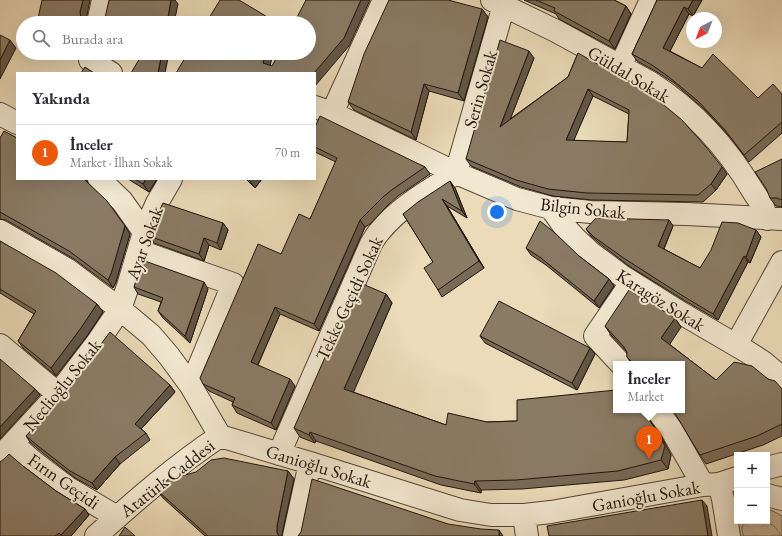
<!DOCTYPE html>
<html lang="tr">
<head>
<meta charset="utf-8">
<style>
	:root { --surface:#fff; --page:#f2f2f3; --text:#2b2b33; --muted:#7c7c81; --line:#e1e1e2; --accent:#ea580c }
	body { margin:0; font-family:"EB Garamond",serif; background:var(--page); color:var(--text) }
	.controls { position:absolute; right:12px; bottom:12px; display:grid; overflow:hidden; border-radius:0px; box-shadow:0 4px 16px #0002 }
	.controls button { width:36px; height:36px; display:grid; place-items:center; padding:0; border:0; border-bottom:1px solid var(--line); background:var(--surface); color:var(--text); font:20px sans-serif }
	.compass { position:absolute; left:686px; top:12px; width:36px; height:36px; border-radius:50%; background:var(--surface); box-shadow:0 4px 16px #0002; rotate:222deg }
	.you { position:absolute; left:497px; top:212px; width:14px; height:14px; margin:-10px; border:3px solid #fff; border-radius:50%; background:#1a73e8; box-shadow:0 0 0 6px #1a73e833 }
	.badge { display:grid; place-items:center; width:26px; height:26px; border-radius:50%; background:var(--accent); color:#fff; font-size:13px; font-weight:700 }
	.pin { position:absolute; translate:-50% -33px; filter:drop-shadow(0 1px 2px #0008) }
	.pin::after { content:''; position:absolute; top:21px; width:14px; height:12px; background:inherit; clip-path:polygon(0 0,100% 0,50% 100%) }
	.popup { position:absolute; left:613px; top:361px; width:72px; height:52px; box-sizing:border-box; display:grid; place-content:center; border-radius:0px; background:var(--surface); filter:drop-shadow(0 1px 3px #0005); font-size:13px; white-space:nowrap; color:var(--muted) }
	.popup b { font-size:15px; color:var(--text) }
	.popup::after { content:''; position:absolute; left:50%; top:100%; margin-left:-8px; border:8px solid transparent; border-top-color:var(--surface) }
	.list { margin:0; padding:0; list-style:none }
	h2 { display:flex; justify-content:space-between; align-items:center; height:52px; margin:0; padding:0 16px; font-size:17px }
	h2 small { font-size:13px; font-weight:400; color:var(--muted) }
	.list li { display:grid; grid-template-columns:26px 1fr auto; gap:12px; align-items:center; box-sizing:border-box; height:56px; padding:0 16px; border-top:1px solid var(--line) }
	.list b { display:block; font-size:15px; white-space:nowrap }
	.list p { margin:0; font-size:13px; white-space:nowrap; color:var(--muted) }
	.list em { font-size:13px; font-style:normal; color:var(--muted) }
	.icon { flex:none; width:22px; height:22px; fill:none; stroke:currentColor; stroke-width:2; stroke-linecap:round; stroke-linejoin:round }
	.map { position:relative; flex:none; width:782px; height:536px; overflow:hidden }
	.search { position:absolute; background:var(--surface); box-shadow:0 4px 16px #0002; left:16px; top:16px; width:300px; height:44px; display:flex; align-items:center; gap:10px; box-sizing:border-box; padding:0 14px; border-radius:22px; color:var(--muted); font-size:15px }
	.panel { position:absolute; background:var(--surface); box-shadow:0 4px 16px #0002; left:16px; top:72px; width:300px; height:108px; border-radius:0px }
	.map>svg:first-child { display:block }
	.green { fill:#c8b99b; stroke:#746653 }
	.forest { fill:url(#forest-crowns); stroke:#746653 }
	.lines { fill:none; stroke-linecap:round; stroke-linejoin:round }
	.minor-casing { stroke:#534636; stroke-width:24 }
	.minor { stroke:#f2e8d1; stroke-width:22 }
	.wall { fill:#776a57; stroke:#20140b; fill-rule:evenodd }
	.shaded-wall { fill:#615647; stroke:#20140b }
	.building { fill:#8a7b65; stroke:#20140b; fill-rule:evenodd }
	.labels { text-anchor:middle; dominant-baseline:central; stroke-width:4; stroke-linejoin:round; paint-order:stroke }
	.street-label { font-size:18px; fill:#20140b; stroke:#f2e8d1 }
</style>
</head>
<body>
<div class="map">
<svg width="782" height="536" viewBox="0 0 782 536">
	<defs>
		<pattern id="forest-crowns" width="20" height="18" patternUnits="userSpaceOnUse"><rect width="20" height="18" fill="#c8b99b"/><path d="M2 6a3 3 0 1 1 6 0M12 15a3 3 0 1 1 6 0" fill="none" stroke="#ac9e84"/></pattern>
	</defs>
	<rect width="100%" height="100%" fill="#ebdbb8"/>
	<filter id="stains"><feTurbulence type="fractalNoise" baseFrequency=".005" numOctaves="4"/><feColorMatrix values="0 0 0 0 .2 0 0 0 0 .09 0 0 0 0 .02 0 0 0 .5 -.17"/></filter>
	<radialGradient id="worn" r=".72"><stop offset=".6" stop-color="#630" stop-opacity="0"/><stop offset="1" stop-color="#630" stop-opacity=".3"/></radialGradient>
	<path class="green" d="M723,499l14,1v21h30v-12l6,2 9,5v20h-53z"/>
	<path class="forest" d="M746,521c17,0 26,-2 35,15h-37c-3,-6 -3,-10 2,-15z"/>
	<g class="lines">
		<defs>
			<path id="minor" d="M492,0l64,31 95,52c42,27 77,66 102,108 3,5 6,9 9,13 2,5 3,10 5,15
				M98,23l5,-23
				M90,60l21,13
				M620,67l31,-67
				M315,107l17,6 124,60 61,26 34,9 40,4 95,2 96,5
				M332,113l52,-113
				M0,114l17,9
				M99,179l23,22 22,31
				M551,208l12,17 12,13 16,15 31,23 59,37 65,38 17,11 19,16
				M0,231l68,39 52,39 31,26 18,21 22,30 29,50 90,27 150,47 31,5h33l27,-3 152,-27 16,-1 18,-6
				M139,251l94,33 -42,102
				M0,345l58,49
				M736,345l46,-83
				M621,364l-26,-28 36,-53
				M657,410l14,19 32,56
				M13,444l22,19 33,25 49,29
				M279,454l92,-210c3,-5 5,-9 9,-13 20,-25 50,-41 76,-58l48,-168
				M0,457l58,-63 39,-51 23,-34 8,-23 16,-54 13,-29 14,-24
				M767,468l15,-4
				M719,484l4,15 6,37
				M767,495l15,4
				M524,515l3,21
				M96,536c40,-36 79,-70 124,-100
				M294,536l16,-73"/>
		</defs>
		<use href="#minor" class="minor-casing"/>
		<use href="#minor" class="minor"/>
	</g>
	<path class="wall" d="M524,0h90l12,6 5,8 -16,35 -56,-30 -3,-5z
		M657,0h45l-9,16 -4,-2 -19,37 88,47 24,-4v39l-33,29 -19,-25 -26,-28 -30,-26 -17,-11 -20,-11 -5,-7z
		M482,9l6,8 -24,84 -35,-10 -13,49 -62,-30 -6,-8z
		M38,18l48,2v3h-45z
		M578,53l149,121 -11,16 -13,12 -111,-2 -39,-4 -32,-9 -50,-21 -5,-7 68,-101 -24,61 58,-42zM593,96l36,18 -2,28 -54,-1z
		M315,127l110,40 5,7 -32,22 -10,9 -18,19 -5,3 -46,104 -39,-17 -22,51 37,21 -19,44 -39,-17 -5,-8 1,-3 -24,-11 -6,-7 78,-130 29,-35 26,-57 -21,-10z
		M0,138l17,41h70v3l43,52 -14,48 -3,6 -39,-29 -68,-39 -6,-1z
		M782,159v48l-6,-1 -6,-8z
		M128,179h29l-8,13z
		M246,179h16l-7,9z
		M455,188l12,30 -20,-12 37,62 -42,29 -4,-7 -5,-28 -30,-48z
		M669,220l4,6 -9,23 36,19 56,-38 5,7 -11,26 -2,-1 -30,58 -31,-18 -58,-36 -30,-23 -8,-7 -5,-7z
		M223,223l5,7 -7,20 -12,-5 -5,16 -50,-18 -5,-7z
		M0,241l97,63 6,8 -16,24 -31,40 -33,-28 -5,-7 16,-27 -34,-21z
		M526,248l53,8 30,23 5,7 -15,22 -53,-43 -15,-10z
		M134,287l74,2 -18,54 -27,-25 -5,-7 3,-9 -23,-8z
		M386,294l6,9 -39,89 93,33 41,-3 30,-1 99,-11h29v2l2,4 14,20 10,19 -3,14 -44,11 -102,9 -41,1v3l-40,-8 -125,-44 -1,2 -15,-6 -6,-9z
		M675,318l6,9 -12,17 47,36 52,-1 14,10v47l-19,9 -57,19 -6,-9 -23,-39 5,-52h-50l-5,-7v-5l-16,-17 -6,-9z
		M480,336l110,12 5,6 -18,36 -92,-47z
		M170,385l5,7 -34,37 5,4 4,7 -30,24 -23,26 -22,-12 -32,-25 -13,-11 -4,-6z
		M23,466l33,25 29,18 4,6 -18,21h-71z
		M288,471l6,8 -12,55v2h-77l-42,-38 -5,-7z"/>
	<path class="shaded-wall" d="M83,0h7l-4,20v3h-3l-2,-4 -1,-7z
		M171,0h4l3,4 -4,19h-7z
		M361,0h9l-21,46 -34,40v-13h-1z
		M693,0h9l-9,16 -5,-7z
		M626,6l5,8 -16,35 -6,-8z
		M684,7l5,7 -21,41 -5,-7z
		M482,9l6,8 -24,84 -6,-8z
		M10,40l6,8 -16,31v-19z
		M529,51l5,7 -29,75 -5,-6z
		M162,53h7l-4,20h-7z
		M266,53h7l-4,18 -6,-8z
		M424,84l5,7 -13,49 -5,-8z
		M588,89l5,7 -22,51 -5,-7z
		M722,167l5,7 -11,16 -5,-6z
		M146,179h11l-8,13 -6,-8z
		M250,179h12l-7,9 -6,-8z
		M450,181l5,7 12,30 -5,-7z
		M442,199l5,7 37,62 -5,-7z
		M360,220l5,7 -46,104 -5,-7z
		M669,220l4,6 -11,27 -4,-7z
		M223,223l5,7 -7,20 -4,-7z
		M125,226l5,8 -14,48 -3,6 -5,-8z
		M756,230l5,7 -11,26 -4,-6z
		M204,238l5,7 -5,16 -5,-7z
		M744,256l4,6 -30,58 -5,-6z
		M609,279l5,7 -15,22 -5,-7z
		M204,282l4,7 -18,54 -5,-7z
		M386,294l6,9 -41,95 -7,-9z
		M97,304l6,8 -16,24 -31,40 -5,-8z
		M275,307l5,7 -24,55 -5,-7z
		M675,318l6,9 -13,20 -7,-9z
		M590,348l5,6 -18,36 -5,-7z
		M290,379l5,7 -19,44 -5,-7z
		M170,385l5,7 -35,38 -5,-6z
		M35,389l5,6 -40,44v-12z
		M642,410h3v2l2,5z
		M654,427l7,9 10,19 -3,14 -7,-9z
		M310,432l6,9 -1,2 -6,-8z
		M115,457l5,7 -23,26 -5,-7z
		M288,471l6,8 -12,55v2h-3l-2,-3v-7z
		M475,481l6,9v3l-7,-9z
		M702,500l5,6 5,30h-4z
		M85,509l4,6 -18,21h-9l-1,-1z
		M499,530l4,6h-4z"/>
	<path class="building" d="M42,0h41l-3,12 1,7 2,4h-17l-28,-5z
		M109,0h62l-4,23h-65l3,-5z
		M220,0h19l35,21v2h-68z
		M306,0h55l-17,38 -30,35h-138l12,-20h78l-3,10 9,3 7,-13h30v-30h-15z
		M389,0h59l34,9 -24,84 -34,-9 -13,48 -63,-30 16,-48z
		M536,0h78l12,6 -17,35 -55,-30 1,-3z
		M657,0h36l-5,9 -4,-2 -21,41 39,20 11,-14 45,44 15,-14 9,10v28l-38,33 -19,-25 -26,-28 -30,-25 -17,-12 -20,-11z
		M0,35l10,5 -10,20z
		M500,40l29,11 -29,76 68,-50 10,-24 28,16 4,2 3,1 27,15 14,10 28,23 24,27 16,20 -11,17 -13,11 -111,-2 -39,-4 -32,-9 -50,-21zM588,89l41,21 -2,32 -61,-2z
		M143,53h19l-4,20h-27z
		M85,67l9,6h-13z
		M320,116l105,51 -32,22 -10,8 -23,23 -46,104 -39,-17 -24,55 39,17 -19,44 -39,-18 3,-7 -32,-14 -3,-6 58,-134 23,10 18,-40 11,5 27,-61 -22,-11v-20z
		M4,131l13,7v41h67l23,22 18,25 -14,48 -3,6 -39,-29 -69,-39v-74z
		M782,159v41l-5,-2h-7l-4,-10 -11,-16z
		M135,179h11l-3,5z
		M450,181l12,30 -20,-12 37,62 -41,29 -14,-22 9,-6 -30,-48 15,-12z
		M163,203l60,20 -6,20 -13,-5 -5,16 -50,-18 2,-7z
		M596,218l73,2 -11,26 42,22 11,-18 11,-28 16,1 18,7 -10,27 -2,-1 -31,58 -30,-18 -58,-37 -31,-22 -8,-8z
		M540,221l15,12 24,23 30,23 -15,22 -53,-43 -15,-10z
		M0,241l56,32 41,31 -16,24 -30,40 -33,-27 18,-30 -36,-22z
		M142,260l62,22 -19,54 -27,-25 5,-13 -29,-11z
		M358,282l28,12 -42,95 102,36 2,-12 39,9 30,-1v-21l99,-10v20h26l12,17 11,19 -4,14 -43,11 -102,9 -41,1 -1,3 -39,-8 -125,-44 -1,3 -15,-7z
		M629,290l46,28 -14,20 55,42 18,-18 18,4 16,13 7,2 7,8v35l-25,12 -57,19 -27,-45h9v-46h-48l-7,-7v-5l-3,-5 -19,-21z
		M499,301l91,47 -18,35 -92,-47z
		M110,332l60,53 -35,39 11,9 -31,24 -23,26 -22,-12 -32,-25 -12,-10 37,-41z
		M0,359l35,30 -35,38z
		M9,454l14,12 33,25 29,18 -24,26 -2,-2 -4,3h-55v-74l4,-3z
		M224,458l64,13 -11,55v7l2,3h-71l-50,-45 9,-11 29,-8 15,-12z
		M312,479l136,45 33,5 18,1v6h-201l3,-4z
		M702,500l6,36h-159l-2,-10z
		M125,527l10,9h-16z"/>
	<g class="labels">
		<g class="street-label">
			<text transform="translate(629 74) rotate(31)">Güldal Sokak</text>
			<text transform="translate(480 89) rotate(-74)">Serin Sokak</text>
			<text transform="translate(583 208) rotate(6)">Bilgin Sokak</text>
			<text transform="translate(144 243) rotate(-70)">Ayar Sokak</text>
			<text transform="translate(349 298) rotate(-65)">Tekke Geçidi Sokak</text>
			<text transform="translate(661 300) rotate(32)">Karagöz Sokak</text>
			<text transform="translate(62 385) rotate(-51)">Neclioğlu Sokak</text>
			<text transform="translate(319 466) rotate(17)">Ganioğlu Sokak</text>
			<text transform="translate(167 478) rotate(-38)">Atatürk Caddesi</text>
			<text transform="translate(64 481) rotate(35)">Fırın Geçidi</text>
			<text transform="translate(646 496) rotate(-10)">Ganioğlu Sokak</text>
		</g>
	</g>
	<rect width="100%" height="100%" filter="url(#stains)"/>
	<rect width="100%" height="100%" fill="url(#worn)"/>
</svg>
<div class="controls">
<button>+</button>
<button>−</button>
</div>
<svg class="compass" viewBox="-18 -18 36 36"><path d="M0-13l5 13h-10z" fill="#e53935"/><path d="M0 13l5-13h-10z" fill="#7c7c81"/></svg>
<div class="you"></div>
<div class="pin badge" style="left:649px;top:459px">1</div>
<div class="popup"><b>İnceler</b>Market</div>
<div class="search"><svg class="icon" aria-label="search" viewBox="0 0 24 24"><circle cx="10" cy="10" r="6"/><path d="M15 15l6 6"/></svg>Burada ara</div>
<section class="panel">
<h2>Yakında<small></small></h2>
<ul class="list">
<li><span class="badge">1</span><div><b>İnceler</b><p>Market · İlhan Sokak</p></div><em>70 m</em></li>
</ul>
</section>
</div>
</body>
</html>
